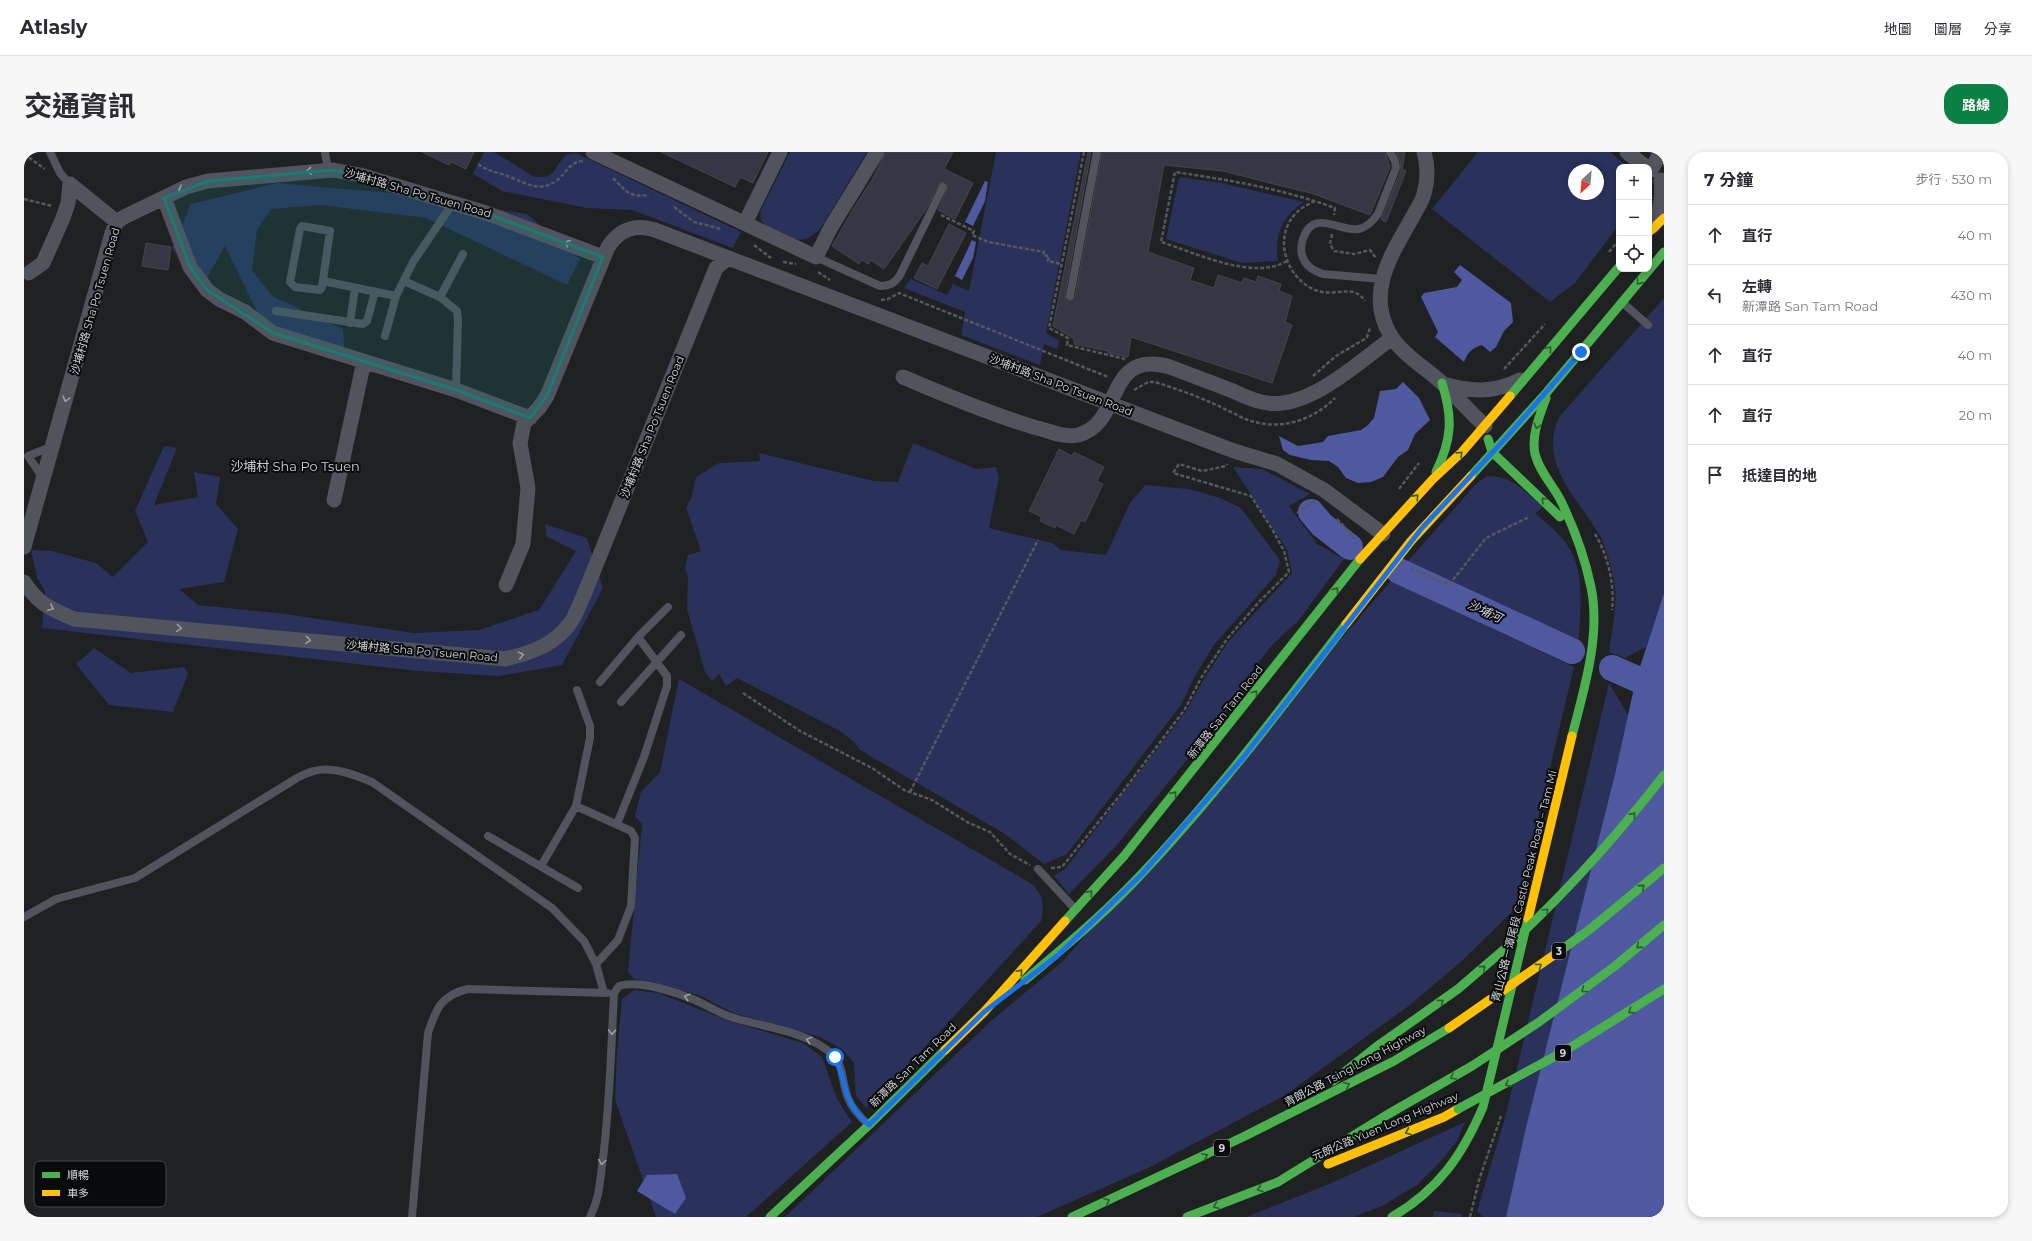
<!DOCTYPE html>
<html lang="zh-TW">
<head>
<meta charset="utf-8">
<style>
	:root { --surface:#fff; --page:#f7f7f7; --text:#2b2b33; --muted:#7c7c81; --line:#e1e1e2; --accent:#0b8043 }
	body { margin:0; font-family:Montserrat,"Noto Sans TC",sans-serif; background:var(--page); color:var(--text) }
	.controls { position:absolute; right:12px; top:12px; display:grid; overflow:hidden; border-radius:8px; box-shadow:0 2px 6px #0003 }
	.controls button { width:36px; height:36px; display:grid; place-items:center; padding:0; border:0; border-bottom:1px solid var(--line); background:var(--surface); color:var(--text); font:20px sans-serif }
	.compass { position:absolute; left:1544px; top:12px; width:36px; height:36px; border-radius:50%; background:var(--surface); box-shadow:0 2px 6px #0003; rotate:206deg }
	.stop { position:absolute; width:12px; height:12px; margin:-9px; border:3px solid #1a73e8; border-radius:50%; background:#fff }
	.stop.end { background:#1a73e8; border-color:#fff; box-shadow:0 1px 4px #0008 }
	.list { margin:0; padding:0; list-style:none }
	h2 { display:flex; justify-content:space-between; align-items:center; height:52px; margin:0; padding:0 16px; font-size:17px }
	h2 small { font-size:13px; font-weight:400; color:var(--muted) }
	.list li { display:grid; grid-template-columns:26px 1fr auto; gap:12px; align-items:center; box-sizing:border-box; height:60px; padding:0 16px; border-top:1px solid var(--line) }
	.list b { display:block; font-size:15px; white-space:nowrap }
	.list p { margin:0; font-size:13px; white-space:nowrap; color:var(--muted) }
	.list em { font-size:13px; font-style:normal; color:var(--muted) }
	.icon { flex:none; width:22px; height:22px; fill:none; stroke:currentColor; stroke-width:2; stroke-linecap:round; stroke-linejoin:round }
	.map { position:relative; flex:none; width:1640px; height:1065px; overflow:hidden; border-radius:16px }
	header { display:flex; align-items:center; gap:24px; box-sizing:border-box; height:56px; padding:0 20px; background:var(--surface); border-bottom:1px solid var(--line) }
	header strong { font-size:19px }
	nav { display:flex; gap:22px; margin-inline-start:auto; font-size:14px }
	.intro { display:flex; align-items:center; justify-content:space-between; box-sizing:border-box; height:96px; padding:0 24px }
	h1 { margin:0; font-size:28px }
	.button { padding:10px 18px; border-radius:16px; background:var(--accent); color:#fff; font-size:14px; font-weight:700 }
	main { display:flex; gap:24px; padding:0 24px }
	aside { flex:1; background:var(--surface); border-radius:16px; box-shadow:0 2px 6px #0003 }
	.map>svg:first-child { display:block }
	.green { fill:#2a315b; fill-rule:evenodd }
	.water { fill:#4e599f }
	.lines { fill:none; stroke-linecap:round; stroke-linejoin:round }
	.river { stroke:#4e599f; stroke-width:26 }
	.building { fill:#363745; stroke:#454648 }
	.path { stroke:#56585f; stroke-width:2.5; stroke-dasharray:4 2; stroke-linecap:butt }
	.lane { stroke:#51535d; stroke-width:8 }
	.street { stroke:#51535d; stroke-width:15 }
	.fast { stroke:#4caf50; stroke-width:9 }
	.slow { stroke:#ffc107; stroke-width:9 }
	.fast-bridge { stroke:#4caf50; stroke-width:9 }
	.slow-bridge { stroke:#ffc107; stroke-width:9 }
	.oneway { stroke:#9a9ca2 }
	.oneway2 { stroke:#2a5c2e }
	.route { stroke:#1a73e8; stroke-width:5 }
	.marked { fill:#197b73; fill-opacity:0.2; stroke:#197b73; stroke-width:3; stroke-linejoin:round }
	.labels { text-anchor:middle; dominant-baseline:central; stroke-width:4; stroke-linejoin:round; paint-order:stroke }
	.shield { fill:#090a0c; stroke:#989a9c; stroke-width:1 }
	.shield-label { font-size:10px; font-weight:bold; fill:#d6d7da }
	.street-label { font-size:11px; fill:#d6d7da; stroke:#090a0c }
	.water-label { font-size:12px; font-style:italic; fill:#d6dbf0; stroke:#090a0c }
	.quarter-label { font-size:13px; fill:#ced0d6; stroke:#090a0c }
	.key { fill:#090a0c; stroke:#46484a; stroke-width:1 }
	.key-label { font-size:11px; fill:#d6d7da }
</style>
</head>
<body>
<header>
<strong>Atlasly</strong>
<nav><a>地圖</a><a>圖層</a><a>分享</a></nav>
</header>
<div class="intro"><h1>交通資訊</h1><a class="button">路線</a></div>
<main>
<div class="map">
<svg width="1640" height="1065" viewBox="0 0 1640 1065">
	<rect width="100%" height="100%" fill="#202123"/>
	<path class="green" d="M460,0h10l39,24c23,5 21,-10 33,-21l10,-2 165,79 -8,16 -101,-38 -45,-2 -85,-17 -29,-17z
		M766,0h77l-47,77c-6,6 -12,10 -20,11 -7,0 -33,-12 -37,-17 -3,-4 -3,-8 -2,-13z
		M972,0h85l-35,181 13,8 -2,8 -13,-5 -4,21 -79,-30 4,-23 -61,-24 7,-9 36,16 6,-11 16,7z
		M1454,0h132l18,15h-9v58l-44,58 -25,19 -118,-93zM1550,18h24v24h-24z
		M1155,25l42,6 83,19c-22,14 -30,34 -26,59l-36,2 -76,-24z
		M253,31l114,10 136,21 53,45 -13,26 -141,-67 -105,-13 -50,4 -14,21 -5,40 20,26 71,33 2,31 -78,-28 -42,-86 -26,46 -27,-44 19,-44z
		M1640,146v295l-18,54 -21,11 -16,-6c3,-25 10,-51 4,-76 -3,-12 -7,-29 -13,-40 -22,-38 -64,-74 -40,-120z
		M889,291l63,26 20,-2 3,10 -10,51 63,15 9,7 45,5 24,-52 15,-18 44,4 31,9 21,10 39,52 -4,15 -62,70 -19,31 -14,29 -114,149 -23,10 -39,-30 -145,-84 -6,-8 -14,-11 -103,-53 -11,8 -7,-12 -7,7 -7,-9 -18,-63 1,-32 -3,-9 3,-13 13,-4 -15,-43 5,-9 5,-22 23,-14 41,-2 -1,-8 115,28 24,1z
		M140,294l13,2 -23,57 44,-8 -4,-25 26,5 -4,27 22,25 -14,53 -45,7 19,16 87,9 129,19 65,-3 60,-20 37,-59 -30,-15 -1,-12 42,14 16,50 -41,77 -63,11 -81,-5 -376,-43 3,-36 -8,-15 -6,-27 21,1 44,12 17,14 35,-35 -13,-31z
		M1209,315l29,2 48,25 -21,12 28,38 27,15 -45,61 -26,24 -29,37 -13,25 -114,139 -48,49 -15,-18 11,-7 122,-159 15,-28 26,-40 64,-69 -5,-23z
		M1463,324c26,0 37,15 56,31l-8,6c10,9 23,19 31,30 20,27 14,67 13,97l-171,-79 68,-77z
		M1367,429l183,86 -57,240 -52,51 -55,47 -126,91 -136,72 -111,49h-252l207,-197 71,-59z
		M70,496l37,25 53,-6 4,7 -15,38 -64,-7 -33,-41z
		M655,527l353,205c12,13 12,20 9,37l-93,102 -82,85 -10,-12 -2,-33 -12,-14 -22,-12 -87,-24 -34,-18 -65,-16 -6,-7 14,-148 -7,-8 6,-24 19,-20z
		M1585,531l19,32 -13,59 -89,353 -20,90h-23l-6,-6 28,-93z
		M610,838l24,3 74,29 71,21 19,14 15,42 15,23 -106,95h-90l-41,-117 2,-47 5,-54z
		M1441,970l-8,19 -16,20 -24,24 -35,21 -29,11h-107l83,-33z
		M1410,1059l28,3v3h-29z"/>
	<path class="water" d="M961,29l3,1 -3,19 -12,25 -8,-4z
		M948,88l4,2 -3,16 -11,22 -7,-4z
		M1436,113l51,38 2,19 -9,9 -8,16 -6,5 -8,-7c-10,3 -14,7 -18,17l-29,-25 3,-5 -17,-35 3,-4 33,-6 5,-7 -8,-8z
		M1379,230l16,16 11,22 -15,14 -7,16 -10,7 -15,20 -12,5 -13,1 -12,-5 -8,-11 -9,-6 -18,-1 -21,-5 -7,-5 -4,-14 19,10 25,-4 5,-6 33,-6 7,-5 6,-7 6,-27 16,-2z
		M1640,441v624h-158l20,-90 89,-353 21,-95z
		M653,1022l9,24 -11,16 -38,-23 10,-16z"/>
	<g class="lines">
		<path class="river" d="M1287,360l11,13 28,22
			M1375,419l173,80
			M1588,516l52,23"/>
	</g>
	<path class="building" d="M398,0h52l-8,17 -15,-7 -2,3z
		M637,0h107l-15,31 -13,-6 -5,10z
		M862,0h67l-9,17 29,14 -18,36 -17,-9 10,-23 -2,-5 -6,1 -13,25 -43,61 -13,-9 -3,4 -6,-4 -3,4 -27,-18 23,-40 17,-26z
		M1064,0h3l-26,143 1,5 3,1 6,-4 27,-145h283l5,15 -20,48 -59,-22 -29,-7 -59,-15 -59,-6 -16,87 46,16 -4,12 24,8 4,-13 24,8 2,-5 12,4 2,-6 23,8 -2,7 13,5 -7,26 7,3 -20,58 -141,-46 -3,20 -20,-4v-2l-34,-7v-5l-21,-13z
		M1372,0h9l-3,17 4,2 -20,51 -5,-2 20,-50 -1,-10z
		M925,72l17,9 -29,56 -23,-11 8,-15 6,3z
		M122,91l25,4 -3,23 -26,-4z
		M1035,297l13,7 2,-4 30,15 -7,14 6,3 -18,38 -4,-2 -7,14 -18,-9 -1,3 -15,-7 2,-4 -13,-6z"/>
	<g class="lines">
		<path class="path" d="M1060,0l-35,176 19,10 -1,7 58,14
			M0,2l21,15
			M454,12c11,8 20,8 32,13 16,6 29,16 46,4 11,-8 13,-19 27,-20
			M589,26c14,14 15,19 36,17
			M0,47l28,7
			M1291,49c-12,5 -23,13 -28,26 -10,25 6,56 31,64 18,6 35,-8 47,10
			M650,55l20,15 27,7
			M917,63l33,16 -2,4 16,7 56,10 -1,3 6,1 -1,5 13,3
			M1308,82l-2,10 4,7 20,3 16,-4 6,8
			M730,93l17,13
			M1585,100l10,-12
			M1263,109c-34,20 -91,-8 -126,-19l14,-70c54,8 108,17 160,36l-1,7
			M759,110l13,2
			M794,120l12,8
			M857,148l7,-1 11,-6 209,84
			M1480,217l41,-45
			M1289,224l23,-20 27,-16 4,-3 3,-9
			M1110,238l14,-8h7c19,6 39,13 57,21 12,5 24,12 36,17 32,11 64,1 87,-22
			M1375,337l20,-26
			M1273,361l18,-12
			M1313,367l18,20
			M1571,382c13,21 20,52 17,76
			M1387,416l38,17 37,-47 43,-21
			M719,541l57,38 72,37 32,22 28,10 35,22 23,10 20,22 20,11
			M886,640l128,-252
			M1027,716l11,-1 59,-73 64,-85 16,-31 26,-39 32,-37 30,-30 -5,-21 -12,-22 -21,-33 -78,-23 6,-9 23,7 24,-5 1,-2
			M1446,1065l9,-37 22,-64"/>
		<path class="lane" d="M26,0l10,21 10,11
			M301,0l3,18
			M278,74l28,5 -8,56 -2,3 -25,-3 -5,-5 10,-53z
			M792,105l64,29c10,0 15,-3 20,-11l43,-88
			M1357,127l-58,-5c-8,-3 -15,-6 -19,-14 -4,-7 -3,-15 -1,-21 10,-32 38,-6 56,-10 8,-2 14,-8 19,-15l18,-46 -1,-7 -5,-9
			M299,129l73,15
			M380,129l36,16 17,14 1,9 -2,70
			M1046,144l27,-144
			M416,145l23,-43
			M1599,151l25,22
			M252,159l87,13 4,-3 8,-29
			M326,171l5,-35
			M361,184l11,-40 17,-34 40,-59
			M19,326l-15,-22 25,-10
			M576,530l38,-45 30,-30
			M597,550l60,-67
			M552,654l55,25 4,7 -4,68 -13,34 -22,24
			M593,672l27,-67 23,-71v-10l-29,-39
			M464,684l90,52
			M517,714l35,-60 14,-68v-12l-13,-36
			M1014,717l37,40
			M0,765l32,-18 79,-21 162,-100c6,-3 12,-6 17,-7 19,-5 41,4 58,11l180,126 32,33 12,23 8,29
			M388,1065l16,-184c8,-24 13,-38 40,-44l139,4
			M566,1065c10,-19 10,-38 13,-59 7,-55 8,-110 11,-165l5,-7c20,-6 57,6 76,14 13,6 26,14 39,18 33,10 74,13 99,37 11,11 9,29 15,43 4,10 12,19 20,26"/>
		<path class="street" d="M569,0l223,105 15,-30 46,-75
			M1400,0c4,14 4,28 0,42 -2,8 -8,16 -12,24 -21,37 -47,76 -21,118 12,19 35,32 51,47 15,14 28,29 43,43
			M1603,0l19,15
			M1627,18l10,-18
			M46,32l47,38
			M140,46l26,69 17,23 12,9 26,13 28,21 183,57 74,28
			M721,71l35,-71
			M1629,74c8,-15 10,-29 8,-46
			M5,121l14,-10 20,-45 5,-15 2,-19
			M879,225c44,19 87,37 134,51 13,3 27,10 41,7 46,-11 26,-87 92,-68 21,8 42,16 63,24 11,5 22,11 35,12 42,6 92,-42 124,-65
			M1419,232c28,8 51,9 77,-4
			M310,348l30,-139
			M0,395l88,-314 5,-11 7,-5 62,-30 22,-6 125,-11 27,5 126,38 117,44
			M0,430c15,23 26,26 50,37l431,40c26,-6 50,-14 66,-37 5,-7 8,-17 12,-25l133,-329 11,-9
			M482,433l17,-41 5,-56 -8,-45 4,-20 15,-15 8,-12 61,-149c12,-18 27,-23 47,-17l579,221 43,13 47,26 59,44"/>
		<path class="fast" d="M1486,244l109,-129
			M1522,246c-6,17 -15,37 -11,56 5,19 18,31 26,47 13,27 24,57 30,86 10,49 -7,102 -19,149
			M1464,287l4,13 68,65
			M1412,320c16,-33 17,-54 6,-89
			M1447,324l76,-84 117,-140
			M1041,769l59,-65 236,-297
			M1591,814l49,-41
			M1001,828c36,-30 73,-61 106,-95 78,-81 146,-171 215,-261
			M1309,929l43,-34 82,-58 49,-42
			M746,1065l99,-92 76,-75
			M1048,1065l171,-80 151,-76 55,-33
			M1163,1065l91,-35 107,-66 87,-50
			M1368,1065c46,-27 70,-61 91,-110l45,-188"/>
		<path class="slow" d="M1625,80l15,-14
			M1336,407l73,-80 29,-27 48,-56
			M1322,472l65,-83 60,-65
			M1504,767l44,-183
			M921,898l39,-38 81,-91
			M1304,1012l116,-47 14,-8"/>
		<path class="fast-bridge" d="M1483,795c58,-53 109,-110 157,-172
			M1530,803l35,-25 75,-62
			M1448,914l67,-44 76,-56
			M1434,957l105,-57 101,-63"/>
		<path class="slow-bridge" d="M1425,876l105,-73"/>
	</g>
	<defs><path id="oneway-chevron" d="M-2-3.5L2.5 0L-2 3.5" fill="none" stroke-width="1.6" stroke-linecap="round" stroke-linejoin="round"/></defs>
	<g class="oneway">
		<use href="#oneway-chevron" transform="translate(285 19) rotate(174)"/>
		<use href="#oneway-chevron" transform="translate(157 37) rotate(154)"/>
		<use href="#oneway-chevron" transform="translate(543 91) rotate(-159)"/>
		<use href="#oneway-chevron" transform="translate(42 247) rotate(105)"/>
		<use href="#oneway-chevron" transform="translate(27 456) rotate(25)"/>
		<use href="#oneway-chevron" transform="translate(155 476) rotate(5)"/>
		<use href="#oneway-chevron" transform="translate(284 488) rotate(5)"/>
		<use href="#oneway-chevron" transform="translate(497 503) rotate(-13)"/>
		<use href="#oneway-chevron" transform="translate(663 845) rotate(-163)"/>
		<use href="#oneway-chevron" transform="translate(588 880) rotate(92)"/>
		<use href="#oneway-chevron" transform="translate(785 888) rotate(-162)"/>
		<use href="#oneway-chevron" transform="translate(578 1010) rotate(98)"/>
	</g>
	<g class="oneway2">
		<use href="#oneway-chevron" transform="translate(1615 130) rotate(129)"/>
		<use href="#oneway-chevron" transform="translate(1525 197) rotate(-50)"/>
		<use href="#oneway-chevron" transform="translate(1513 274) rotate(108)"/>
		<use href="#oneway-chevron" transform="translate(1436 302) rotate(-44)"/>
		<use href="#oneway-chevron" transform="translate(1392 345) rotate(-48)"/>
		<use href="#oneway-chevron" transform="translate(1520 348) rotate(-135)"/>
		<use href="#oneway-chevron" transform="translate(1312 438) rotate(-52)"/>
		<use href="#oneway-chevron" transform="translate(1231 541) rotate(-52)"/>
		<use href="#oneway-chevron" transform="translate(1150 642) rotate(-51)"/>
		<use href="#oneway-chevron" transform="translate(1609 663) rotate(-51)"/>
		<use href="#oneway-chevron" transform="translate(1618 735) rotate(-40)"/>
		<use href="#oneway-chevron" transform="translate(1066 741) rotate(-48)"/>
		<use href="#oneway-chevron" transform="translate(1522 759) rotate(-45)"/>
		<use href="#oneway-chevron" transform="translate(1615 794) rotate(140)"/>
		<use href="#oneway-chevron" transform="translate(1515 814) rotate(-36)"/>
		<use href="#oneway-chevron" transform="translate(1459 816) rotate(-40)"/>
		<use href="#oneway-chevron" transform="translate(996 820) rotate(-49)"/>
		<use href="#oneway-chevron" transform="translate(1560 838) rotate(143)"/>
		<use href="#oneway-chevron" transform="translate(1417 850) rotate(-37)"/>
		<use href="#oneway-chevron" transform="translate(1607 859) rotate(147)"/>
		<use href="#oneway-chevron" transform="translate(1429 925) rotate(149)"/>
		<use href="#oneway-chevron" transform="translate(1484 932) rotate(153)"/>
		<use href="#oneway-chevron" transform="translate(1323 933) rotate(-26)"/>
		<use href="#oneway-chevron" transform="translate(1384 980) rotate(158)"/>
		<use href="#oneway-chevron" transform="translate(1181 1004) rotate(-26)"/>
		<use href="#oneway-chevron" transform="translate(1236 1037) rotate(159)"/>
		<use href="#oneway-chevron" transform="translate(1083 1049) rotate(-24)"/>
		<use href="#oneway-chevron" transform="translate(1192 1054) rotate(159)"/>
	</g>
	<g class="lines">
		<path class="route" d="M811,905c7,13 8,26 13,40 4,11 12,20 21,28l115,-113 73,-56 85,-82 100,-115 180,-231 83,-89 76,-87"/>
	</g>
	<path class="marked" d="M309,18l27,5 126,38 117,44 -56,139 -17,22 -74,-28 -183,-57 -66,-43 -17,-23 -26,-69 44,-17z"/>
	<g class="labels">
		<g class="shield">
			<rect x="1528" y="791" width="14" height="16" rx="3"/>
			<rect x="1531" y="893" width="16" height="16" rx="3"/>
			<rect x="1190" y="988" width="16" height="16" rx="3"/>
		</g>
		<g class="shield-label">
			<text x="1535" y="799">3</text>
			<text x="1539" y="901">9</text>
			<text x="1198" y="996">9</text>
		</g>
		<g class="street-label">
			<text transform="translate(394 41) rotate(16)">沙埔村路 Sha Po Tsuen Road</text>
			<text transform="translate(71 149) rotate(-74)">沙埔村路 Sha Po Tsuen Road</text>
			<text transform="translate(1037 233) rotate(21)">沙埔村路 Sha Po Tsuen Road</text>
			<text transform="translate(628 275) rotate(-68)">沙埔村路 Sha Po Tsuen Road</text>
			<text transform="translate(398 499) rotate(5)">沙埔村路 Sha Po Tsuen Road</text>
			<text transform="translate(1201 560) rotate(-52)">新潭路 San Tam Road</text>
			<text transform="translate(1500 734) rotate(-76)">青山公路－潭尾段 Castle Peak Road – Tam Mi</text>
			<text transform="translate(889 913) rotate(-44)">新潭路 San Tam Road</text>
			<text transform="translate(1331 914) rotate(-28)">青朗公路 Tsing Long Highway</text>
			<text transform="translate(1361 974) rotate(-23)">元朗公路 Yuen Long Highway</text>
		</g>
		<g class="water-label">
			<text transform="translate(1461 459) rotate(25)">沙埔河</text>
		</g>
		<g class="quarter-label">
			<text x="271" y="314">沙埔村 Sha Po Tsuen</text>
		</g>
	</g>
	<rect x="10" y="1009" width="132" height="46" rx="6" class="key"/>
	<rect x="18" y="1020" width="18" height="6" fill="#4caf50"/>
	<rect x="18" y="1038" width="18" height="6" fill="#ffc107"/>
	<g class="key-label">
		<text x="43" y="1027">順暢</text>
		<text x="43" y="1045">車多</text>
	</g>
</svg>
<div class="controls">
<button>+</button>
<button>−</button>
<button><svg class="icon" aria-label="locate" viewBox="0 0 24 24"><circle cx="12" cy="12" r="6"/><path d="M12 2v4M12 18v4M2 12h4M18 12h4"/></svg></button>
</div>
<svg class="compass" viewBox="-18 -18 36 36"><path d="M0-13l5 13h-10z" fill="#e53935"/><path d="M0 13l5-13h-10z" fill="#7c7c81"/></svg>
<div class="stop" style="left:811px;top:905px"></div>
<div class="stop end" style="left:1557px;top:200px"></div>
</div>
<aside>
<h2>7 分鐘<small>步行 · 530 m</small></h2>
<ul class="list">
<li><svg class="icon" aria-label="ahead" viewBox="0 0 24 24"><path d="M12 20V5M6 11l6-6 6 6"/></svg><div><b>直行</b></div><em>40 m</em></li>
<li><svg class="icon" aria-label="left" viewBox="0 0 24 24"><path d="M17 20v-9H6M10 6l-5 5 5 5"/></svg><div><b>左轉</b><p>新潭路 San Tam Road</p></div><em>430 m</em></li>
<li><svg class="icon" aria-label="ahead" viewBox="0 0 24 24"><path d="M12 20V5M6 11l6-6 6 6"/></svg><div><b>直行</b></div><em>40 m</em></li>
<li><svg class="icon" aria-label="ahead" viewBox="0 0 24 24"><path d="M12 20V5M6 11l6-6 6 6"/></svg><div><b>直行</b></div><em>20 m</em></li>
<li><svg class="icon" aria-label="arrive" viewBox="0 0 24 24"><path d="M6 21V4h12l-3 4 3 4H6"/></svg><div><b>抵達目的地</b></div></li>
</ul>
</aside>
</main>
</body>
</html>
